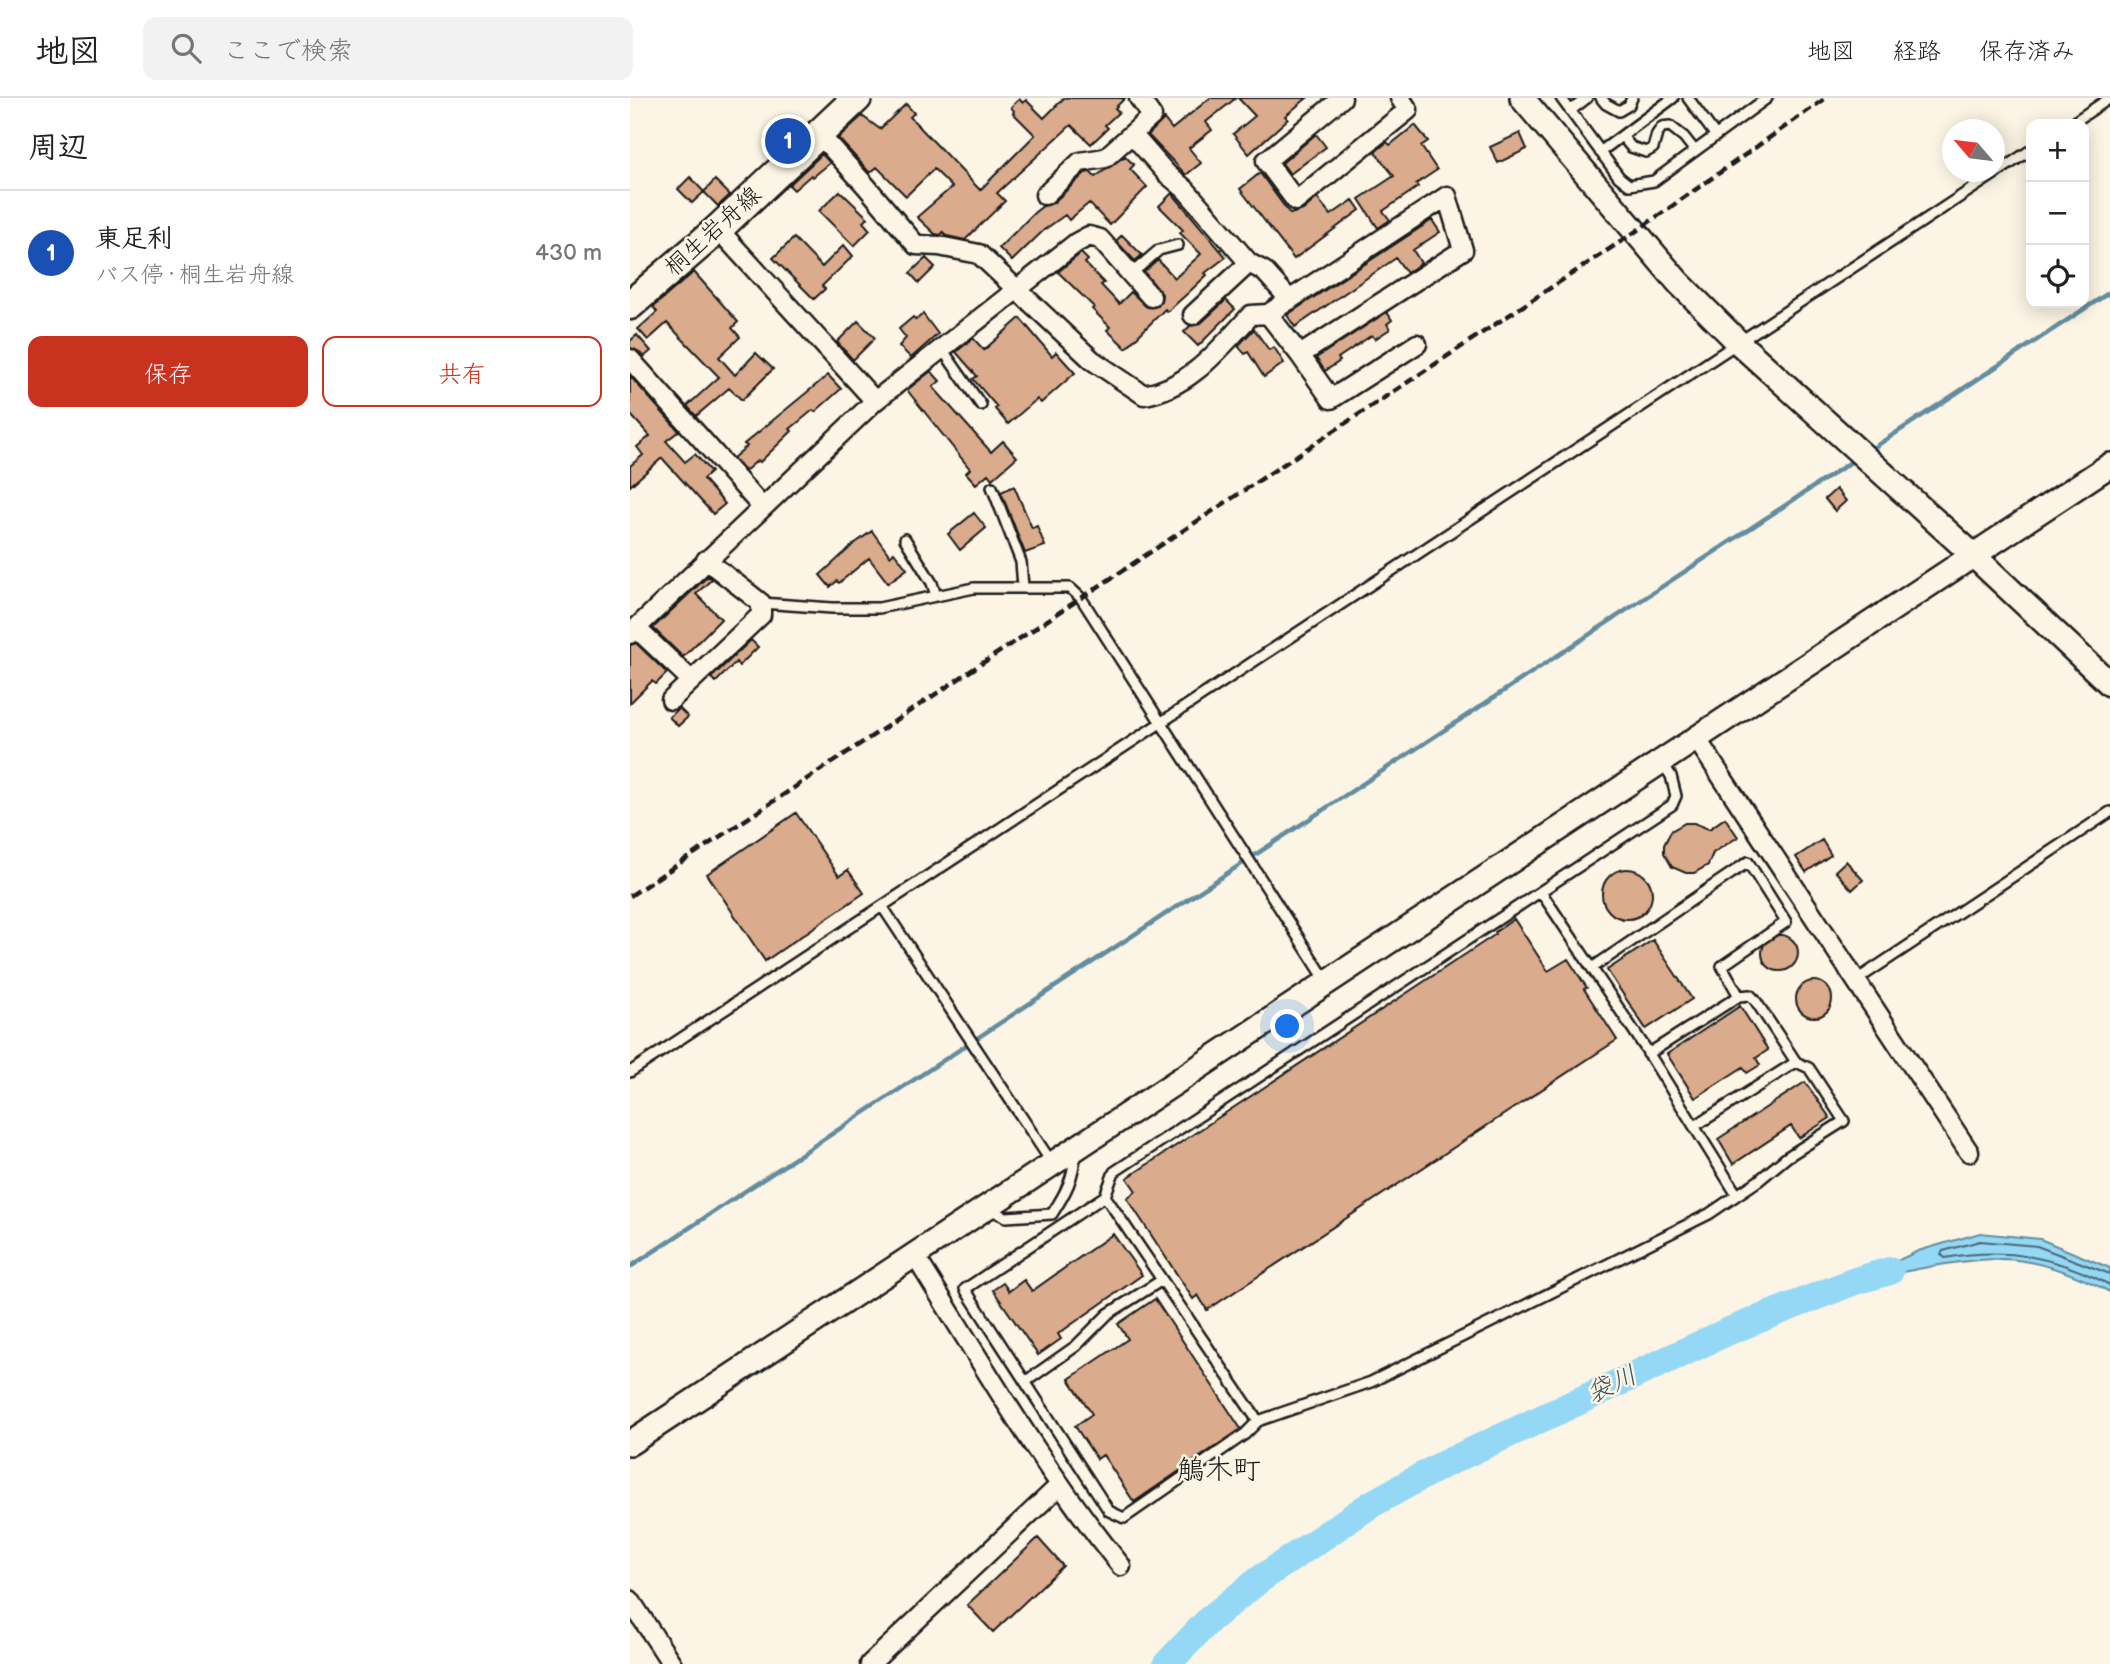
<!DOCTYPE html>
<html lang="ja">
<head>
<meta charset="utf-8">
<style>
	:root { --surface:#fff; --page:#f2f2f2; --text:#222; --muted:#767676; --line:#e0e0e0; --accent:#c8321e }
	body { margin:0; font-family:"Balsamiq Sans","Klee One",sans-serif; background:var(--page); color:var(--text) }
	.controls { position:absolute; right:21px; top:21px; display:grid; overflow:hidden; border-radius:14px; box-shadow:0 4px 18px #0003 }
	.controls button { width:63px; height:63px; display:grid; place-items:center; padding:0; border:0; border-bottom:2px solid var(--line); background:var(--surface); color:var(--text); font:35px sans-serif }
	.compass { position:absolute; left:1312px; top:21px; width:63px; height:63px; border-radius:50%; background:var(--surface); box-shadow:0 4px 18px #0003; rotate:298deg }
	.you { position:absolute; left:658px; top:929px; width:24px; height:24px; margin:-18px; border:5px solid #fff; border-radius:50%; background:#1a73e8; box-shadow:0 0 0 10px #1a73e833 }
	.badge { display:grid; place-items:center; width:46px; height:46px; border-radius:50%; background:var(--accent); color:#fff; font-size:23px; font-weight:700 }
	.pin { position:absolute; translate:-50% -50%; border:4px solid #fff; box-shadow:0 2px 7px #0006 }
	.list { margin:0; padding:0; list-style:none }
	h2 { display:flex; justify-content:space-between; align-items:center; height:91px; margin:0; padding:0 28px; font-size:30px }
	h2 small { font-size:23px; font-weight:400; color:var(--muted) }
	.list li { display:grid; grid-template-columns:46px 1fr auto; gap:21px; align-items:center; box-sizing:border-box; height:126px; padding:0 28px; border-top:2px solid var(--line) }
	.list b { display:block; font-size:26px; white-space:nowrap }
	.list p { margin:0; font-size:23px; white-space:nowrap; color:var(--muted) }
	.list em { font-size:23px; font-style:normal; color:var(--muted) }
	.actions { display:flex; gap:14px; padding:21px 28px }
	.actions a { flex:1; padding:16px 0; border:2px solid var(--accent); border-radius:14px; text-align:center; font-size:24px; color:var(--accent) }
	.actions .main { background:var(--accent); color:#fff }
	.icon { flex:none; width:38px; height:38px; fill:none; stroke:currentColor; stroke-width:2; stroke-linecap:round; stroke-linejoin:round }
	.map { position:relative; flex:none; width:1480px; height:1566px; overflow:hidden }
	header { display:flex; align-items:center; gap:42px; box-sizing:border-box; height:98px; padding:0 35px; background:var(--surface); border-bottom:2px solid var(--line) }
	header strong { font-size:33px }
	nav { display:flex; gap:38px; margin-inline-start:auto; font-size:24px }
	.search { width:490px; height:63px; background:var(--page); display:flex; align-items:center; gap:18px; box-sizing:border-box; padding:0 24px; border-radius:14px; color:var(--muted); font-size:26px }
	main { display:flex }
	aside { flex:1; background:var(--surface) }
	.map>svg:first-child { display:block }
	.water { fill:#94d8f6; stroke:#648d9f; stroke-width:2 }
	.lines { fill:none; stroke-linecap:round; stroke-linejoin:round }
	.shore { stroke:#4c6773; stroke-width:2 }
	.stream { stroke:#648d9f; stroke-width:4.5 }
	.river { stroke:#94d8f6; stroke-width:28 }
	.building { fill:#daab8c; stroke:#1c1c1c; stroke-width:2 }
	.service-casing { stroke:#1c1c1c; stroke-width:14 }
	.minor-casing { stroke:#1c1c1c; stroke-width:23 }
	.tertiary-casing { stroke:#1c1c1c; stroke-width:28 }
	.primary-casing { stroke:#1c1c1c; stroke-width:33 }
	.service { stroke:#fcf5e5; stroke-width:9 }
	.minor { stroke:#fcf5e5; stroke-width:18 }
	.tertiary { stroke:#fcf5e5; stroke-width:23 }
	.primary { stroke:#fcf5e5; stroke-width:28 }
	.rail { stroke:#1c1c1c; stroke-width:4.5; stroke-dasharray:10 5; stroke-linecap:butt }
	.labels { text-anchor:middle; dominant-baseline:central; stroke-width:5; stroke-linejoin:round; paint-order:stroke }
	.street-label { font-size:24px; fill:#1c1c1c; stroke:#fcf5e5 }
	.water-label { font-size:26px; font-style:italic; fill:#40545d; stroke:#fcf5e5 }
	.quarter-label { font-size:28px; fill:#1c1c1c; stroke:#fcf5e5 }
</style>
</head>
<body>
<header>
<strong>地図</strong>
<div class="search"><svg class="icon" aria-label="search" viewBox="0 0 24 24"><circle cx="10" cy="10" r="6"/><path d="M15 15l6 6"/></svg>ここで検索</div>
<nav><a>地図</a><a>経路</a><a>保存済み</a></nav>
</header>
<main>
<aside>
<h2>周辺<small></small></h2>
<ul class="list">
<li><span class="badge" style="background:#1a4fb4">1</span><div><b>東足利</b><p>バス停 · 桐生岩舟線</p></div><em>430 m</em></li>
</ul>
<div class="actions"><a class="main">保存</a><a>共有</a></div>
</aside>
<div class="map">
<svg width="1480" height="1566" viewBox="0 0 1480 1566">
	<rect width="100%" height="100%" fill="#fcf5e5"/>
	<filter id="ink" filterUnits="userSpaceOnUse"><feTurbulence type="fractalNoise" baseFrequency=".0143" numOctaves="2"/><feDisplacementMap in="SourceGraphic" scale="14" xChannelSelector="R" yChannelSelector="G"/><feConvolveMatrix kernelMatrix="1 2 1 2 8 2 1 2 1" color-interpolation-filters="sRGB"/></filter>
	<g filter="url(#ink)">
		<path class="water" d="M1350,1135l60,6 70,29v24c-31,-16 -71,-32 -107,-33 -50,0 -100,14 -148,22l63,-30z"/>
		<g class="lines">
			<path class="shore" d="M1480,1176l-73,-28 -57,-5 -37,10 -2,3 4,4c62,-11 109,-2 165,27"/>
			<path class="stream" d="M1237,354l243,-160
				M0,1169l1227,-809"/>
			<path class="river" d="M537,1566l43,-45 49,-39 111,-75 70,-39 289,-135 126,-50 35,-10"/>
		</g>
		<path class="building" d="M434,0h61l-10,10 4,4 -14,13 3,3 -17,16 -20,-19 -74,68 8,8 -40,39 -18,-4 -4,-4 -2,3 -6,-1 -18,-17 35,-30 -18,-18 -28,27 -29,-29 -7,6 -32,-35 24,-22 18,13 26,-25 8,9 -4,4 70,73 55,-55 -22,-22 1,-2 -3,-4 8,-8 4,4 3,-3 18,18z
			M580,0h26l-30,24 6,8 -23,18 12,15 -15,12 -38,-40 16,-16 8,10z
			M608,0h69l-22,18 3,3 -39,35 -16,-20 22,-18z
			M785,27l13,16 -7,5 16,24 -21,14 2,3 -35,24 7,9 -12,8 -19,-29 35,-23 -19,-24 12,-10 3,3z
			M890,35l7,16 -29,14 -8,-16z
			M686,36l10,13 -36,27 -8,-11z
			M192,56l8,9 -17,14 -2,-2 -17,15 -5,-5z
			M495,58l9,9 -4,4 17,18 -37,38 -21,-22 -20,17 -4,-5 -21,15 -32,31 -13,-13 36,-36 8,-6 10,-3 32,-30 5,-1 5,5z
			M630,75l30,41 13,-4 14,-12 14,17 22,-15 7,10 -66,49 -54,-70z
			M60,79l14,15 -12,11 -14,-14z
			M85,82l15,15 -12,11 -14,-14z
			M210,93l28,27 -5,4 7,8 -16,16 -35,-35z
			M542,95l54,64 -21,16 2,2 -19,18 -21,19 -2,-3 -39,39 -19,-18 3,-3 -18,-18 2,-2 -36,-35 23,-19 7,7 -3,3 19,20 -3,2 18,19 12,-12 16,15 11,-1 3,-5 1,-7 -18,-22 14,-12 17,18 26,-24 -21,-21 3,-3 -24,-24z
			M802,122l8,12 -27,18 8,13 -14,10 -11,-15 -101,69 -8,-12z
			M492,137l20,20 -7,6 -19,-20z
			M164,140l28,29 22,-22 9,11 -31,30 3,3 -11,10 -41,-41z
			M296,160l9,9 -16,16 -9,-10z
			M64,174l44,50 -6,6 8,9 -21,20 16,18 21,-22 17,16 -31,31 -13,-12 -33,28 -9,-10 32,-29 -52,-54 -19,17 -10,-11 19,-17 -4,-5z
			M596,202l9,9 -37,37 -14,-14 6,-6 11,-3z
			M757,214l5,8 -5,4 3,5 -15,10 -3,-4 -34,23 2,3 -15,10 -9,-13z
			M293,216l15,20 -27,24 -12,-12 7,-8 -7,-9 14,-12 3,3z
			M390,220l32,38 4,-4 19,21 -34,30 -4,-4 -29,25 -13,-15 2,-2 -24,-28 4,-3 -21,-24 17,-14 11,12z
			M228,223l17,17 -22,22 -16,-18z
			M624,231l15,21 5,-3 10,16 -20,14 -16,-25 -3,2 -7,-8z
			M7,237l14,16 -7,6 -6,-6 -8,-3v-7z
			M301,273l9,10 -7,6 58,65 12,-11 14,16 -25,22 -4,-5 -12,10 -10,-11 4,-4 -63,-79z
			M198,277l13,14 -26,23 -2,-2 -23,19 2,2 -32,31 -2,-2 -13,11 -12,-13 14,-12 -3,-2z
			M0,278l49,55 -13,10 19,21 10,-8 16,18 -8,7 22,25 -12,10 -51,-56 -32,28v-20l13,-11 -6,-8 13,-11 -20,-22z
			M384,388l18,42 5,-2 8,20 -20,7 -24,-61z
			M1206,391l10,12 -11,10 -10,-12z
			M344,415l12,15 -26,22 -12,-16z
			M242,433l18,25 4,-4 13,17 -19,14 -19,-25 -30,25 -2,-2 -7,6 -10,-12 34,-31z
			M78,478l4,3 -16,15 25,25 -38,38 -30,-29z
			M121,542l7,7 -19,19 -3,-4 -20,20 -5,-4z
			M6,545l31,30 -11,11 -4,-3 -22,22v-58z
			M49,610l9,9 -10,9 -9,-9z
			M166,715l43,63 9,-6 16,23 -99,68 -58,-87z
			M1095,720l13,19 -25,16 -5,12 -14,8h-8l-14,-6 -8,-14v-8l7,-14 14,-8h9l15,6z
			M1192,742l9,15 -25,17 -10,-15z
			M1216,763l17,19 -11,10 -17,-19z
			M972 796a25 25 0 1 1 50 0a25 25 0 1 1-50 0Z
			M884,821l34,52 20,-12 19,29 -3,1 33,51 -410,270 -9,-15 -5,4 -66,-101 9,-7 -9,-13 369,-244 -1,-2z
			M1132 855a18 18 0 1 1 36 0a18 18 0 1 1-36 0Z
			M1023,842l39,59 -46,30 -39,-59z
			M1166 901a18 18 0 1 1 36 0a18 18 0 1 1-36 0Z
			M1110,908l28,44 -12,8 4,7 -13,8 -4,-6 -48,31 -28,-44z
			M1175,984l25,36 -31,20 -8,-12 -58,38 -15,-25z
			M483,1136l29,41 -84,59 3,5 -23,16 -45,-65 10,-7 6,8 15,-11 8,11z
			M525,1201l86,130 -107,73 -31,-47 -6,4 -22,-33 17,-12 -23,-35 59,-40 -10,-15z
			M408,1440l25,28 -70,66 -26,-27z"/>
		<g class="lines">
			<defs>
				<path id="service" d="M931,0l58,79 10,8 25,-4 113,-83
					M971,0l5,6 13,7 10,-6 3,-7
					M1058,0l28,38
					M940,13l17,-13
					M1441,26l39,-26
					M992,38l9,11 15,5 7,-4 4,-14 5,-7 8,-1 14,11 11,14
					M970,54l73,-54
					M501,176l28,-24 19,-5
					M312,251l39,56
					M362,389l29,75 2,25
					M275,441l27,44 4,13
					M131,505l71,5h47l95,-20h96l11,10 246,384
					M911,794l103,154 93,149 21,-14 29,-24 57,-36 -35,-53 -13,-6
					M252,808l170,257
					M962,870l156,-106 38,60 -64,44 17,30 11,-1 5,5 41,62 -101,64
					M1225,883l255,-169
					M1018,956l91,-58
					M0,974l1401,-922
					M475,1098l9,-24 558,-367 4,-9 -5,-20 -9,-14
					M359,1111l17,8 46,-3
					M422,1116c15,-23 21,-35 24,-63
					M395,1284l51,-36 32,-32 54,-34
					M628,1323l-153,-225 -140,93 144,222 15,7 121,-84 13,-13 113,-39 338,-168 28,-19"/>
				<path id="minor" d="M712,0l-76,63 30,40 112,-91 -8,-12
					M188,35l48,53 50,59 23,1 40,8 113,106 52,35c46,-7 77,-48 107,-80l17,-1 179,-118 16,54 -163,105 -32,-41
					M502,36l35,40 18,15 64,74 15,8 26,29
					M415,97l35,-33 25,-4 47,-42 -13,-18
					M88,131l157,172
					M563,217l56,-52
					M670,257l31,44 86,-55
					M0,261l132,148
					M6,530l55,52
					M0,536l245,-233 201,-158 13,-7 11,3 51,58
					M41,602l90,-85v-12l-55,-43
					M1066,640l273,414
					M285,1158c66,105 128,214 206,310
					M0,1502l42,64
					M240,1566l190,-179"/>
				<path id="tertiary" d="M892,0l156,184 62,62 233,211 137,129
					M0,1345l1480,-978"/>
				<path id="primary" d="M0,207l88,-76 139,-131"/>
			</defs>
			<use href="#service" class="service-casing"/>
			<use href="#minor" class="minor-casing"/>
			<use href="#tertiary" class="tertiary-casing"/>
			<use href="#primary" class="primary-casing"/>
			<use href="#service" class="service"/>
			<use href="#minor" class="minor"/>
			<use href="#tertiary" class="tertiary"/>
			<use href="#primary" class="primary"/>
			<path class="rail" d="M0,798l1005,-664 191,-134"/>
		</g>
	</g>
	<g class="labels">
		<g class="street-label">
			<text transform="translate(83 133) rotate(-42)">桐生岩舟線</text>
		</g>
		<g class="water-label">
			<text transform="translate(982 1287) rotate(-25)">袋川</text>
		</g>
		<g class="quarter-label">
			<text x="589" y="1372">鵤木町</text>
		</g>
	</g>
</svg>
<div class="controls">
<button>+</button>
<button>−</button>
<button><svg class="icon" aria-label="locate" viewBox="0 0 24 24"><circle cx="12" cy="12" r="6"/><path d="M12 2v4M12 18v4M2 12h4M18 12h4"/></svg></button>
</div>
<svg class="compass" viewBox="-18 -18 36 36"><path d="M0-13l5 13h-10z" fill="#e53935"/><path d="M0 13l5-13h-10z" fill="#767676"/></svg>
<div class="you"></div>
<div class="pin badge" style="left:158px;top:43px;background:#1a4fb4">1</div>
</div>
</main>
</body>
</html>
